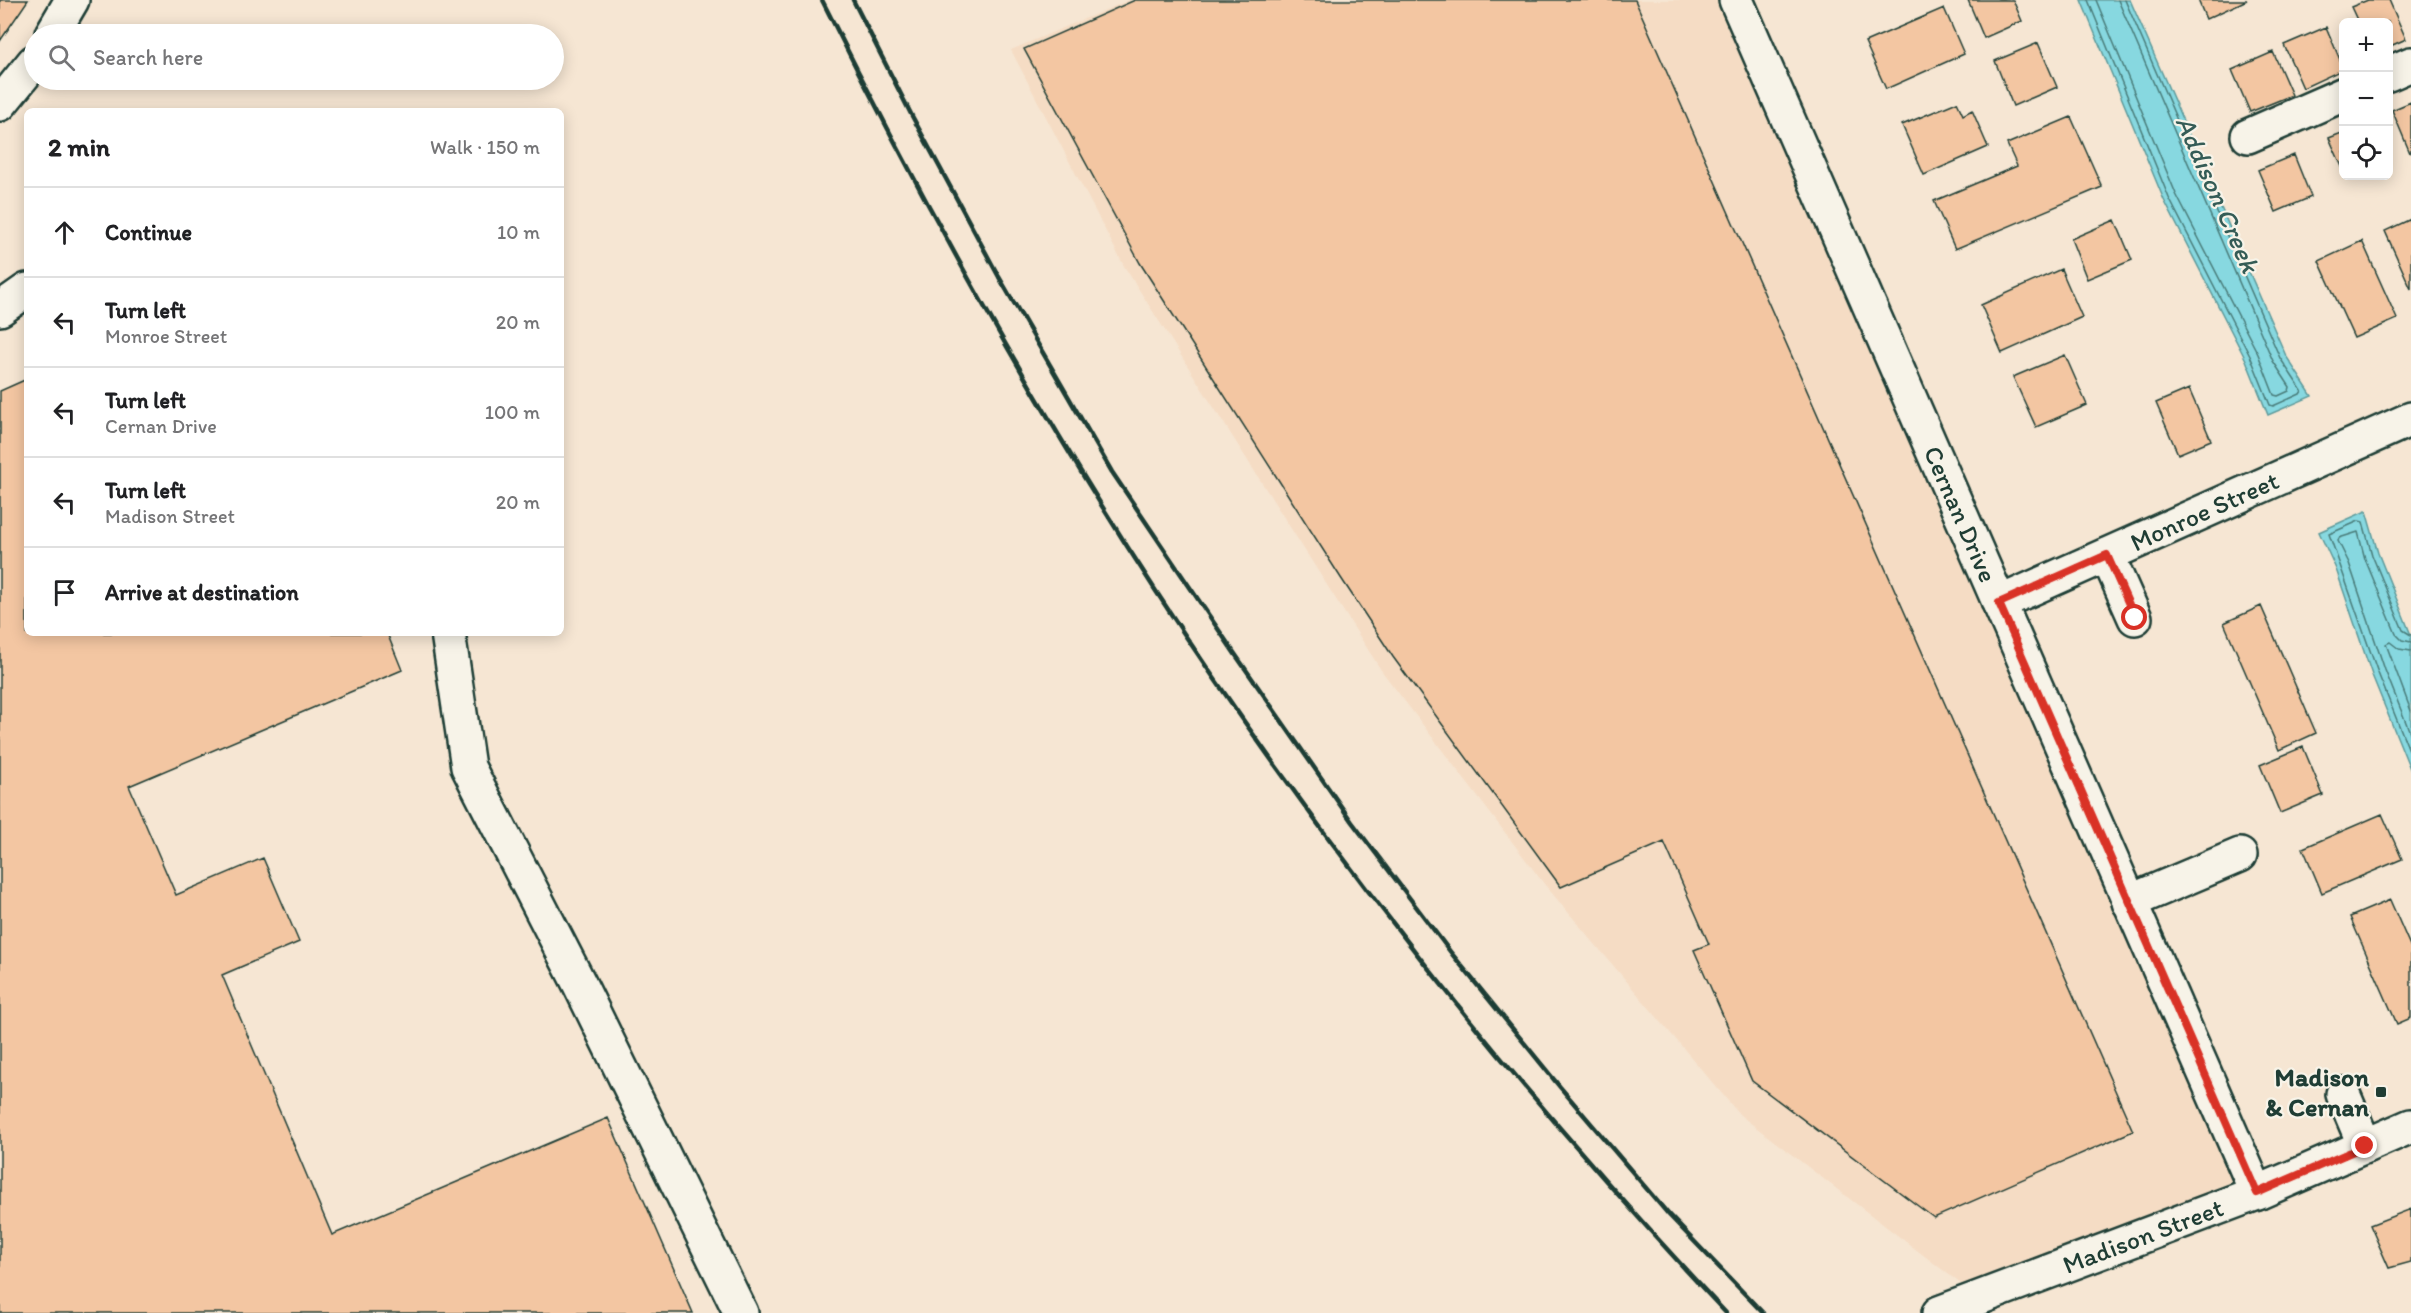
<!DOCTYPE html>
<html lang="en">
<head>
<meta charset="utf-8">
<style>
	:root { --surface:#fff; --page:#f2f2f2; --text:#202124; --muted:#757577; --line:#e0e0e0 }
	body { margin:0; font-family:Itim,sans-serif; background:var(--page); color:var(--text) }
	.controls { position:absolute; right:18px; top:18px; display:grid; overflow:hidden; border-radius:9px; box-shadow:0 3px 15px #0003 }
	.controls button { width:54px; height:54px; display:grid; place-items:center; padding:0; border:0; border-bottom:2px solid var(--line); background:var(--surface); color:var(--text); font:30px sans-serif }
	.stop { position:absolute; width:18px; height:18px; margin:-14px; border:4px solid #d93025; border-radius:50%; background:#fff }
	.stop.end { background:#d93025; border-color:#fff; box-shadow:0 2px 6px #0008 }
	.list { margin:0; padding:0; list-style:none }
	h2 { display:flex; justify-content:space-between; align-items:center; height:78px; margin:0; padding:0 24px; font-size:26px }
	h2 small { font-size:20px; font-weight:400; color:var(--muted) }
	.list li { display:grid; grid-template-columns:39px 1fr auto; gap:18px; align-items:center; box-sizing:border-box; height:90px; padding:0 24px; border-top:2px solid var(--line) }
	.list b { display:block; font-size:22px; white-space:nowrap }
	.list p { margin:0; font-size:20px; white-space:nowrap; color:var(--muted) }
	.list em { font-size:20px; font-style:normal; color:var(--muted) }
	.icon { flex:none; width:33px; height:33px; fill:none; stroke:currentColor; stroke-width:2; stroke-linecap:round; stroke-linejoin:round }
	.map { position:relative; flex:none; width:2411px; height:1313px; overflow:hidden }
	.search { position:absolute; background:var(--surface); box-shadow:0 3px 15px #0003; left:24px; top:24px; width:540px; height:66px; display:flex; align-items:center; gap:15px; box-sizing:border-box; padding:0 21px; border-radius:33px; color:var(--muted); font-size:22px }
	.panel { position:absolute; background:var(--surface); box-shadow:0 3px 15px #0003; left:24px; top:108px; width:540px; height:528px; border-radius:9px }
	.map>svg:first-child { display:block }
	.built { fill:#f5dcc4 }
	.water { fill:#87d8e0; stroke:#5d9a9b; stroke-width:1.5 }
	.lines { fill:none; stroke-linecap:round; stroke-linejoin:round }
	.shore { stroke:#497b79; stroke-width:1.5 }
	.building { fill:#f3c6a2; stroke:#1f3d34; stroke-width:1.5 }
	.minor-casing { stroke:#1f3d34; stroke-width:38 }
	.minor { stroke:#f7f3e8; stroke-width:33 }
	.rail { stroke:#1f3d34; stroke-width:4.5 }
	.route { stroke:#d93025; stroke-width:8 }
	.poi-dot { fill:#1f3d34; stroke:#f7f3e8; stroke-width:2 }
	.labels { text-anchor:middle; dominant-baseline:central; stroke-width:4.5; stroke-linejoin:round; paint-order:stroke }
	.street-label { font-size:26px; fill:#1f3d34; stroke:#f7f3e8 }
	.poi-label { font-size:26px; font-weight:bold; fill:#1f3d34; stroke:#f7f3e8; text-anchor:end }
	.water-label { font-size:27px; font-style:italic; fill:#345c56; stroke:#f7f3e8 }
</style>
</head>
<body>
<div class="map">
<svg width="2411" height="1313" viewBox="0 0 2411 1313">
	<rect width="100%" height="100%" fill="#f6e6d3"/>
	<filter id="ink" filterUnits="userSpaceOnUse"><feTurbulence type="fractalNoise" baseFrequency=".0167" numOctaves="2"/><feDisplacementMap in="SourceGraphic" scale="12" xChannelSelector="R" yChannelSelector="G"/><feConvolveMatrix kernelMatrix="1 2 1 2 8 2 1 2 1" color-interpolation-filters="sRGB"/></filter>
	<g filter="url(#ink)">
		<path class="built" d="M1129,0h591l517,1186 -268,104 -229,-175 -195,-230 -164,-215 -257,-404 -113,-216z"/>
		<path class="water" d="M2081,0h49l156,356 26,40 -44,19 -22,-55 -82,-160z
			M2366,511l12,42 33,82v136l-39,-96 -36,-106 -17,-37z"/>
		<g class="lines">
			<path class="shore" d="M2088,0l81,198 82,160 19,47 3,1 27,-12 2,-3 -22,-33 -155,-358
				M2096,0l80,194 82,160 16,41 4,1 11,-5 1,-4 -17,-26 -155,-361
				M2411,635l-8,-5 -31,-75 -9,-33 -4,-1 -30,13 49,139 33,82
				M2411,642l-9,-2 -6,-6 -31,-75 -7,-27 -19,6 -1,3 11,22 36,107 26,65
				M2411,651l-12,-2 -9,-7 -4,2 25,67"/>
		</g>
		<path class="building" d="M0,0h28l-28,41z
			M1135,0h500l498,1131 -199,87 -182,-137 -58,-131 15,-6 -45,-102 -103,45 -168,-230 -52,-79 -201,-315 -116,-214z
			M1968,0h45l9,21 -38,17z
			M2198,0h49l-41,19z
			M2368,0h21l17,39 -18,8v-25h-30l-7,-15z
			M1944,8l20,46 -78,35 -21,-47z
			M2326,27l18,42 -41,19 -19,-43z
			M2038,43l19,44 -44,19 -18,-45z
			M2273,52l19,43 -42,17 -18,-42z
			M1957,102l6,13 9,-5 16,37 -64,28 -22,-50z
			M2411,102v50l-1,1 -18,-43z
			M2071,117l31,70 -147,62 -21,-48 83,-35 -10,-22z
			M2344,132v39l-15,-33z
			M2294,155l17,42 -35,15 -18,-42z
			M2411,219v70l-26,-58z
			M2115,220l17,40 -45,19 -16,-40z
			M2362,241l35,78 -43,19 -35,-77z
			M2061,269l21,48 -80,36 -21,-48z
			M2065,355l22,50 -51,22 -23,-50z
			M27,379v254h360l15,37 -273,116 47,109 87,-37 36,84 -77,33 110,260 276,-117 85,195h-693v-922z
			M2189,389l22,51 -33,14 -22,-51z
			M2261,606l55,127 -37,17 -55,-127z
			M2303,747l20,48 -43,18 -20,-48z
			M2382,814l20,45 -80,34 -19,-45z
			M2390,900l21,48v70l-14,6 -47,-107z
			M2411,1209v53l-22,6 -19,-43z"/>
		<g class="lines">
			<defs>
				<g id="minor">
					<path id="s1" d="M1736,0l521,1193"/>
					<path d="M52,34l20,-34"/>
					<path d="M2388,74l23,-10"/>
					<path d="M0,104l34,-42"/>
					<path d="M2248,136l96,-42"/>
					<path d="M0,309l27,-19"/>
					<path d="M2107,555l28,63"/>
					<path id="s2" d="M1999,603l412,-184"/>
					<path d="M448,633l20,134 111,216 162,330"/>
					<path d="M2129,902l111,-47"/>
					<path d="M2343,1094l22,52"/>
					<path id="s3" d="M1939,1313l318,-120 154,-67"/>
				</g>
			</defs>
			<use href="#minor" class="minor-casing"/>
			<use href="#minor" class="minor"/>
			<path class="rail" d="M822,0c116,232 243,461 390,675 154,225 327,439 514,638
				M853,0l59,116 87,161 113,195 123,182 117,168 100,132 108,133 109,128 94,98"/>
		</g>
	</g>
	<g class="lines" filter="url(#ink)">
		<path class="route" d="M2135,618l-28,-63 -108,48 258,590 108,-47"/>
	</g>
	<rect class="poi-dot" x="2375" y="1086" width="12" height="12" rx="3"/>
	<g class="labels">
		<g class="street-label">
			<text stroke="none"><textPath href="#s2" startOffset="225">Monroe Street</textPath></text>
			<text stroke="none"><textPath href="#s1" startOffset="561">Cernan Drive</textPath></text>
			<text stroke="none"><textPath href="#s3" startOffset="218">Madison Street</textPath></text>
		</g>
		<g class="poi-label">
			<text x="2369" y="1077">Madison<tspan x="2369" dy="30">&amp; Cernan</tspan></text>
		</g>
		<g class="water-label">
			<text transform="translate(2218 194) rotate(66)">Addison Creek</text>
		</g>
	</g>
</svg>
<div class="controls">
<button>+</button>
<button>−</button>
<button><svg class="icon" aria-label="locate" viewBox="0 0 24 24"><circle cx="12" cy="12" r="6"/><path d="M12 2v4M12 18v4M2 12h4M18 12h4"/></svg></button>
</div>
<div class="stop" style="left:2135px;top:618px"></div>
<div class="stop end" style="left:2365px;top:1146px"></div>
<div class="search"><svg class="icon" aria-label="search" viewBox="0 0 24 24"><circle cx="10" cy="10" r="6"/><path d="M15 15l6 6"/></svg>Search here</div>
<section class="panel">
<h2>2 min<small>Walk · 150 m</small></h2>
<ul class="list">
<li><svg class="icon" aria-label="ahead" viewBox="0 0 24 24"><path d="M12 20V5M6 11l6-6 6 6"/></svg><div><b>Continue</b></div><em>10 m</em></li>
<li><svg class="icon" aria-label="left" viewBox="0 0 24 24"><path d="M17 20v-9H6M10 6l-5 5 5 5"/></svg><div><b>Turn left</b><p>Monroe Street</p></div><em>20 m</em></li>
<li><svg class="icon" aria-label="left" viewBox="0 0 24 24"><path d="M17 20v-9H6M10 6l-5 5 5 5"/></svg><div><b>Turn left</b><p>Cernan Drive</p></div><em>100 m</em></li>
<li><svg class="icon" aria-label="left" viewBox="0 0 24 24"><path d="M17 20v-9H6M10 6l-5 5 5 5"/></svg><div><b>Turn left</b><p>Madison Street</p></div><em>20 m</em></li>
<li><svg class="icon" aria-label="arrive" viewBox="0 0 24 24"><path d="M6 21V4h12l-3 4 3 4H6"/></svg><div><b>Arrive at destination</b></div></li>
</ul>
</section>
</div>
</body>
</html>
